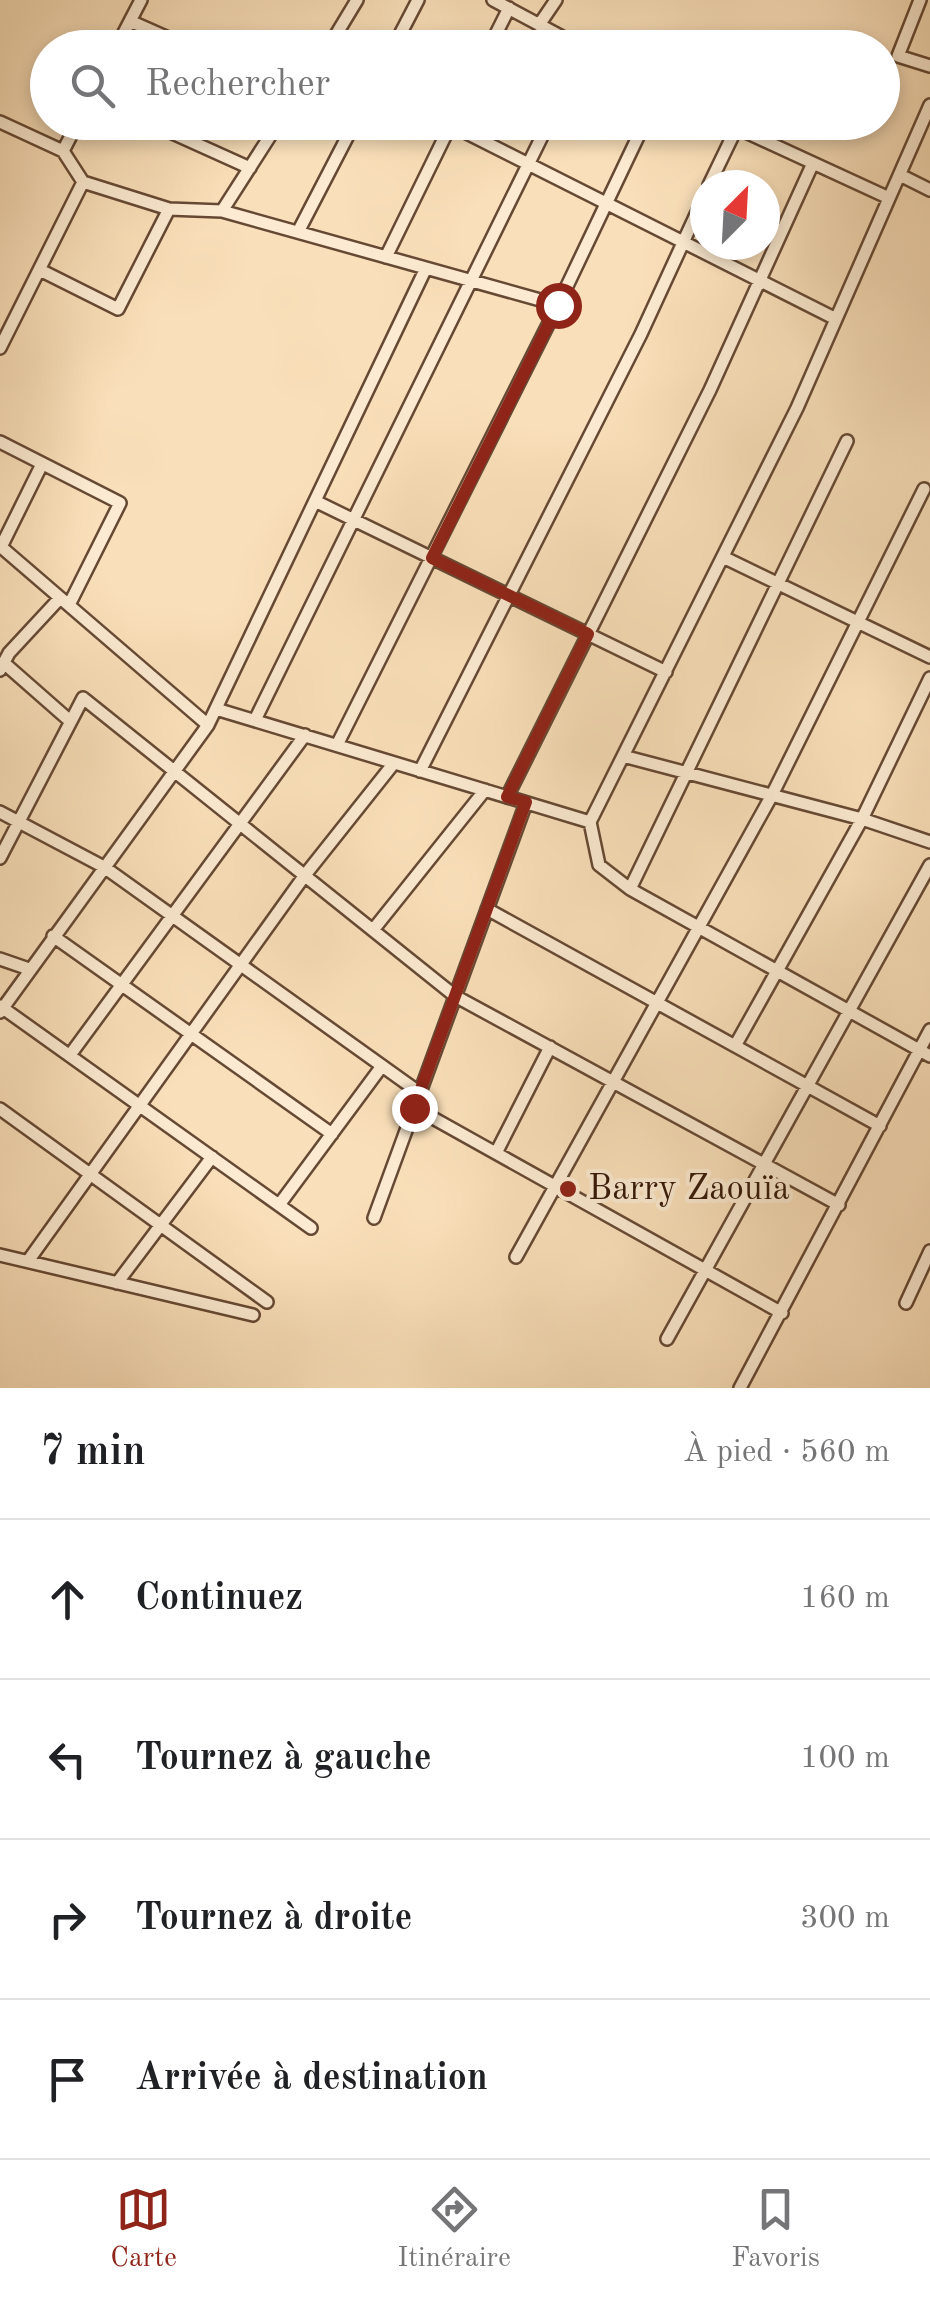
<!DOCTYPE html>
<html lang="fr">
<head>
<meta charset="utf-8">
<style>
	:root { --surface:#fff; --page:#f6f6f6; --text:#202124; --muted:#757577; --line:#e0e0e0; --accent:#8f2418 }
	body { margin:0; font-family:"Old Standard TT",serif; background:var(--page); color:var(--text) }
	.compass { position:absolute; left:690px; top:170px; width:90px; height:90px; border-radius:50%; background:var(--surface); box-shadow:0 5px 15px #0003; rotate:24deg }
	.stop { position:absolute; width:30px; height:30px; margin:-22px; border:8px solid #8f2418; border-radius:50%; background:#fff }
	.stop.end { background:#8f2418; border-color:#fff; box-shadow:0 2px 10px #0008 }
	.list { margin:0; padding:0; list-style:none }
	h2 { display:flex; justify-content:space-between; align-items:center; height:130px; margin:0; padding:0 40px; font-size:42px }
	h2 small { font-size:32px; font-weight:400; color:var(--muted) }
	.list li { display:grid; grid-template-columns:65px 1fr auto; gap:30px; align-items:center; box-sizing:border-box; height:160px; padding:0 40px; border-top:2px solid var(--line) }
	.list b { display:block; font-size:38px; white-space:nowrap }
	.list em { font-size:32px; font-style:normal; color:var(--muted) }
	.icon { flex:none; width:55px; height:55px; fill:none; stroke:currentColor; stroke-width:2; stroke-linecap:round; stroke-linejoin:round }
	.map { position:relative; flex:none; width:930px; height:1388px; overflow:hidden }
	.search { position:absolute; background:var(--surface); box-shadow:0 5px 15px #0003; left:30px; right:30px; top:30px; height:110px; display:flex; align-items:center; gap:25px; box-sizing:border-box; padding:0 35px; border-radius:55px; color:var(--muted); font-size:38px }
	.sheet { height:770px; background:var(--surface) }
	nav { display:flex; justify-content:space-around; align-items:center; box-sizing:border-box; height:140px; border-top:2px solid var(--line); background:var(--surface); font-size:28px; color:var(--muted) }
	nav a { display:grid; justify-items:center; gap:5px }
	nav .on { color:var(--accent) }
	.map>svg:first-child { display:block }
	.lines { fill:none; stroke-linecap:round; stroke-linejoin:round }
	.minor-casing { stroke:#664934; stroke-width:16 }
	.minor { stroke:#fcebd2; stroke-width:11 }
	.route { stroke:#8f2418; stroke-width:12 }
	.poi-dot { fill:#8f2418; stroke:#fcebd2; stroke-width:4 }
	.labels { text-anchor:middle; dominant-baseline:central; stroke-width:8; stroke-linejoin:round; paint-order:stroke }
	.poi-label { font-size:35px; fill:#341707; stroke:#fcebd2; text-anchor:start }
</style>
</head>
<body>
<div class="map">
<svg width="930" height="1388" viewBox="0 0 930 1388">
	<rect width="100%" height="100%" fill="#fae0ba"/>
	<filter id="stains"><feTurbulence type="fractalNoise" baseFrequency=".002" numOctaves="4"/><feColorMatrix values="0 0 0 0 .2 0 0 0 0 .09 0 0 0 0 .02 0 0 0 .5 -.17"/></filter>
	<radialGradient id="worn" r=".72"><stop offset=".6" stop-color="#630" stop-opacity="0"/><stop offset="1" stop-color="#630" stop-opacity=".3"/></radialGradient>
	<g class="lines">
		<defs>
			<path id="minor" d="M493,0l90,48
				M920,0l-22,56 32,10
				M130,21l61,27
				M539,25l17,-25
				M116,48l25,-48
				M328,48l29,-48
				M393,48l25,-48
				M489,48l20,-40
				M930,105l-133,303 -207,414 9,43 31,24 300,167
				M0,122l63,29 20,31 86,27 53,2 336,94
				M148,122l102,46
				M445,122l391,197
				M724,122l165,76
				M63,151l15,-29
				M900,175l30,15
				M709,185l27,-56
				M222,211l57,-89
				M298,232l57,-110
				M386,257l66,-135
				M40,270l78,39 51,-100
				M0,348l83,-166
				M0,442l120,61 -51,102
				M315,501l351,171
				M0,546l208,179
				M1,547l41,-83
				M723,557l207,100
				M4,663l66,58
				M0,670l9,-17 51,-55
				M216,709l374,113
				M255,720l294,-598
				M337,745l221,-440 87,-183
				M623,756l239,63 68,23
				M420,771l221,-437 64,-139
				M507,797l203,-407 103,-227
				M0,812l104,55 316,226
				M0,858l83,-160 372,298 384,209
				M630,889l217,-448
				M487,909l393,217
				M373,930l112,-140
				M53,936l279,198
				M0,959l29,10
				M0,1006l311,222
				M0,1012l208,-287 218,-457
				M735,1046l127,-227 68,-141
				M70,1055l235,-320
				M415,1108l367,205
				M0,1109l267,193
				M496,1153l54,-106
				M279,1205l103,-139
				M374,1218l152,-415
				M0,1255l253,60
				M516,1257l256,-462 152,-306
				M28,1261l277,-386 89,-112
				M117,1283l95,-126
				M906,1303l24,-52
				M667,1339l263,-474
				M740,1388l190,-358"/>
		</defs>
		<use href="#minor" class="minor-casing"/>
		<use href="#minor" class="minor"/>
	</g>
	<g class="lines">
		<path class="route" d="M414,1108l112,-306 -19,-5 81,-163 -156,-76 126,-253"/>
	</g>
	<circle class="poi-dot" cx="568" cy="1189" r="10"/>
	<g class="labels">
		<g class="poi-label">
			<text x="588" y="1189">Barry Zaouïa</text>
		</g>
	</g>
	<rect width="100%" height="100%" filter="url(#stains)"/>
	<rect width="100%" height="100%" fill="url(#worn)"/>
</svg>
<svg class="compass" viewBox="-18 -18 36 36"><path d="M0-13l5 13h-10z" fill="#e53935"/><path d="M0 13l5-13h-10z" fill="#757577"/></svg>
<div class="stop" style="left:558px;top:305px"></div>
<div class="stop end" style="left:414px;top:1108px"></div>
<div class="search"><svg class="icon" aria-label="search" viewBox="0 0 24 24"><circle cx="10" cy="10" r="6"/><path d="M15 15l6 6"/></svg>Rechercher</div>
</div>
<section class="sheet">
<h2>7 min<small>À pied · 560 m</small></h2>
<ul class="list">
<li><svg class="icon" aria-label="ahead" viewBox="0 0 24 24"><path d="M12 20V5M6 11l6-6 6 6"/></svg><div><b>Continuez</b></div><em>160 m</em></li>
<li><svg class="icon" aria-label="left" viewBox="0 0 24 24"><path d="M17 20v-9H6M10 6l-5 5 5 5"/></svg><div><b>Tournez à gauche</b></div><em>100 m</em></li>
<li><svg class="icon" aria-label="right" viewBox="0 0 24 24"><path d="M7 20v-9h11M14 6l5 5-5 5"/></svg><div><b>Tournez à droite</b></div><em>300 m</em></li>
<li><svg class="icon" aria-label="arrive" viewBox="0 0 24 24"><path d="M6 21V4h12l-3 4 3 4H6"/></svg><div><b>Arrivée à destination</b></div></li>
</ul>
</section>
<nav>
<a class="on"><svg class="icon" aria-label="map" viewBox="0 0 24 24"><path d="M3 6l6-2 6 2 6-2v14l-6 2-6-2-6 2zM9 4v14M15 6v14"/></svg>Carte</a>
<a><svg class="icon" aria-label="directions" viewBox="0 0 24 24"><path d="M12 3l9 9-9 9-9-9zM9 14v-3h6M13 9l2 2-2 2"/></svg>Itinéraire</a>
<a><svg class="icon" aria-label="saved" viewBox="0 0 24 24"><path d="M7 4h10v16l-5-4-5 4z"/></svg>Favoris</a>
</nav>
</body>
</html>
